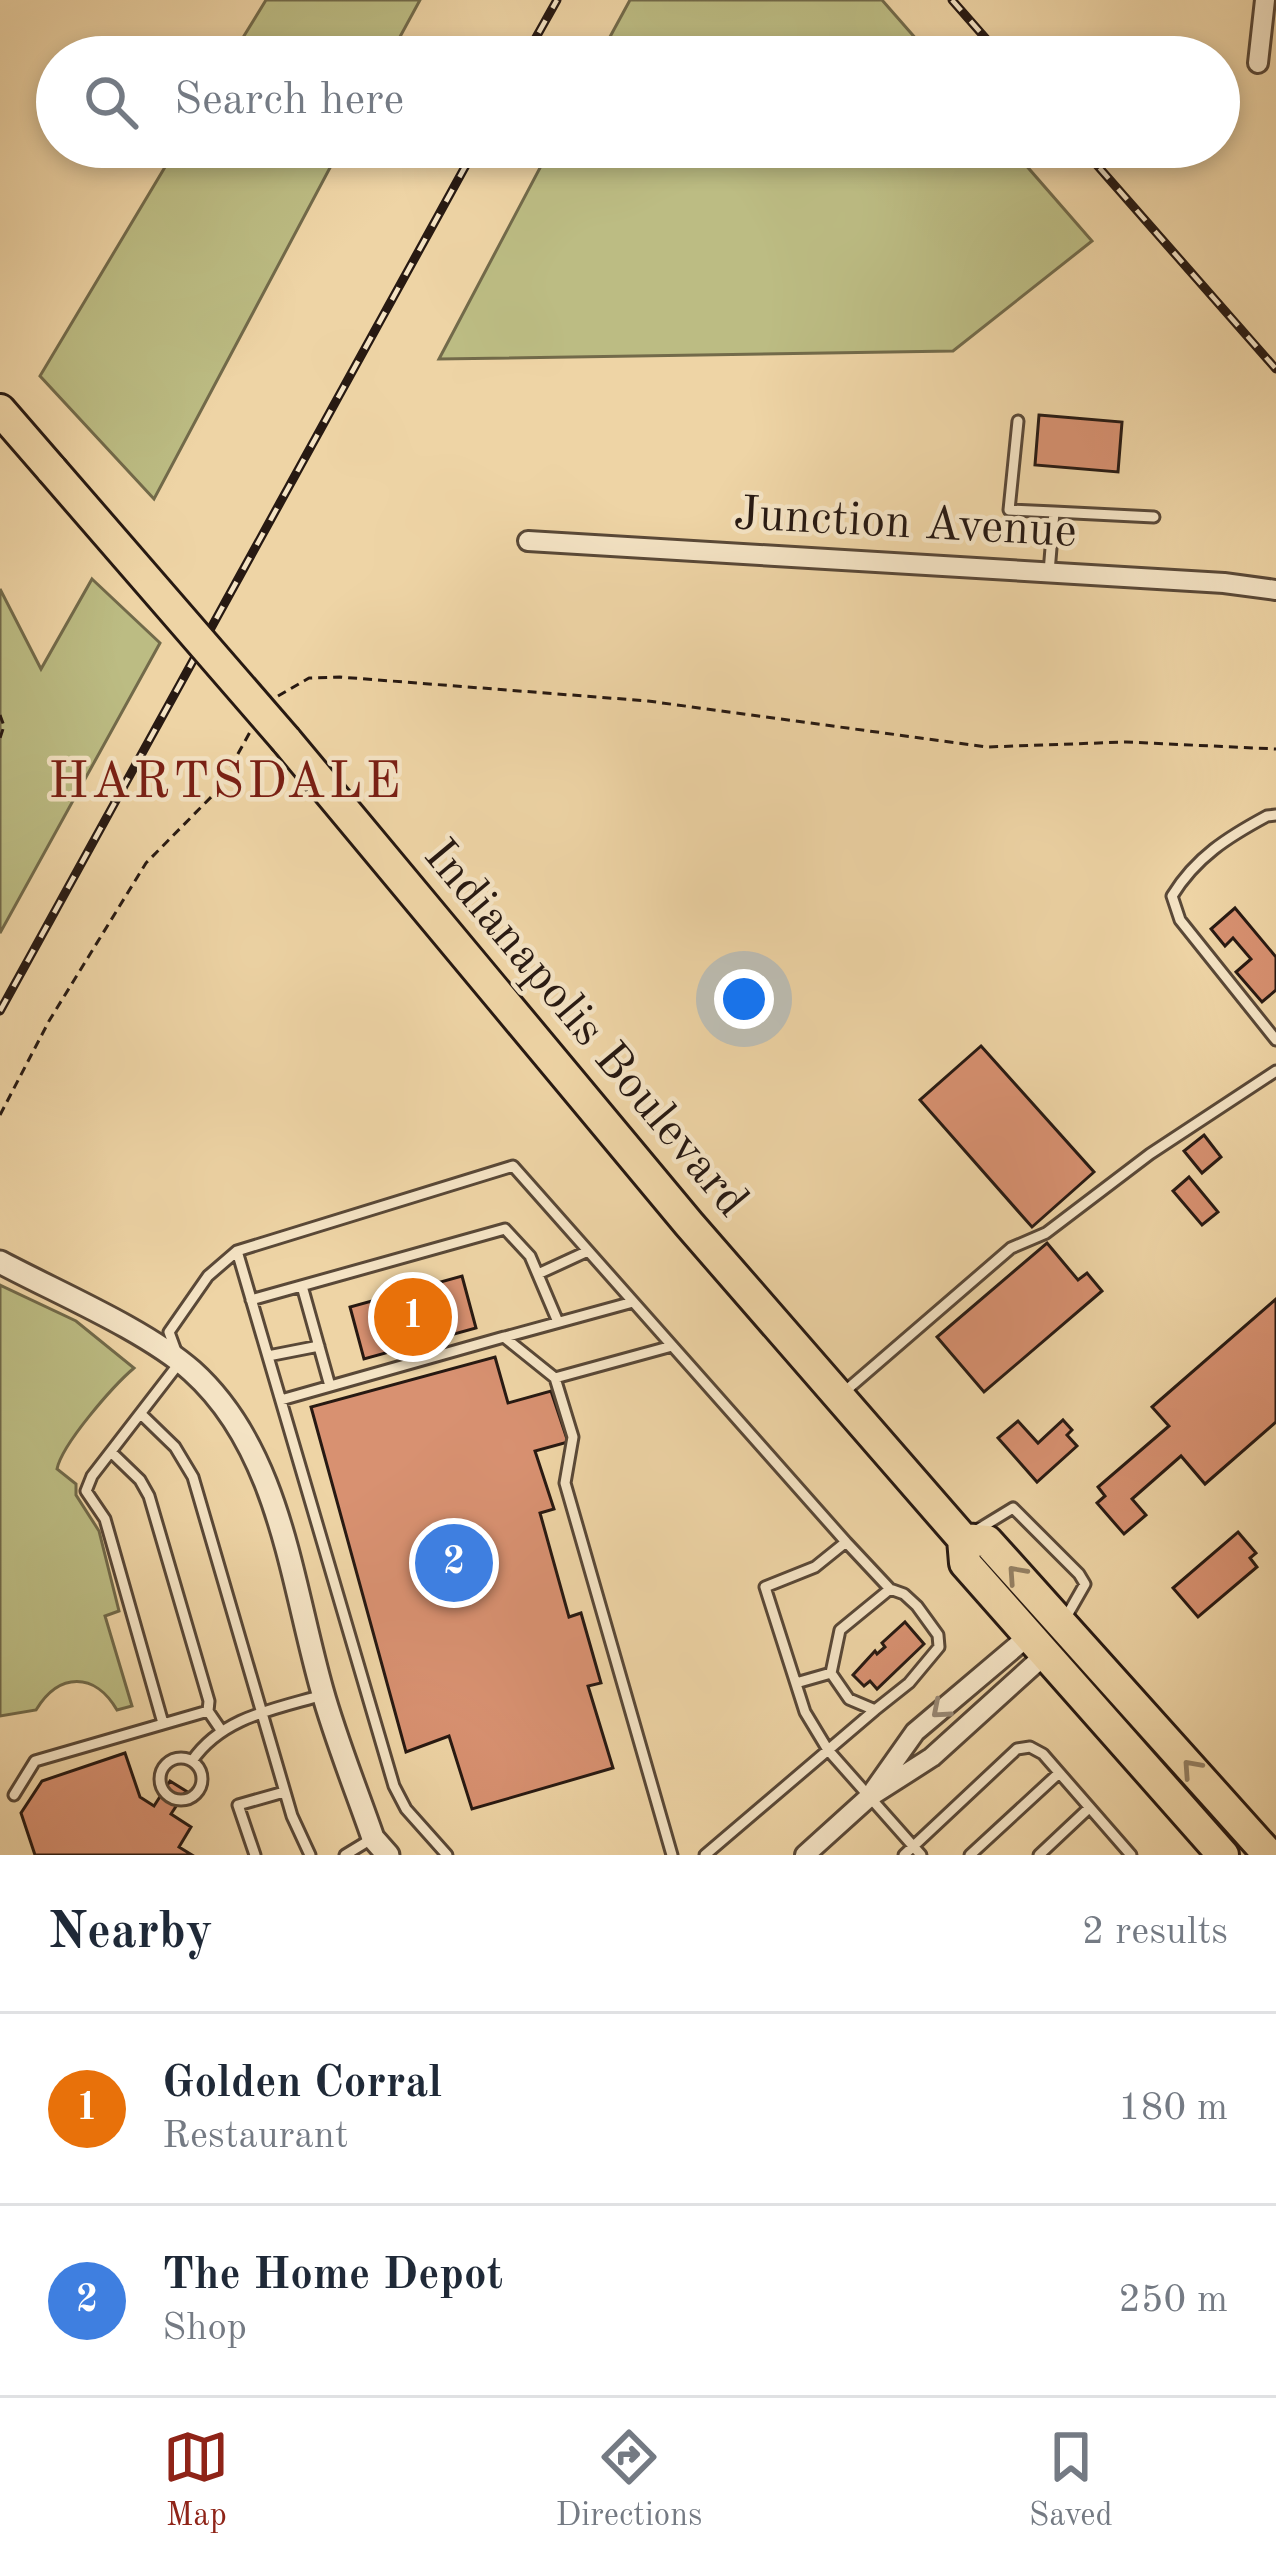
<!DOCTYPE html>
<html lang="en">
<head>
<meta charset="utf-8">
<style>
	:root { --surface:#fff; --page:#f6f6f7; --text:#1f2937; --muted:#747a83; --line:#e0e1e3; --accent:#8f2418 }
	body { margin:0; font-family:"Old Standard TT",serif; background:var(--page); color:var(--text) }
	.you { position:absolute; left:744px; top:999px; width:42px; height:42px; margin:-30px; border:9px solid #fff; border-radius:50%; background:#1a73e8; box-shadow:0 0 0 18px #1a73e833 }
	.badge { display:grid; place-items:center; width:78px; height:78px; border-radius:50%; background:var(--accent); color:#fff; font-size:39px; font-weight:700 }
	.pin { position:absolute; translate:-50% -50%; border:6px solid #fff; box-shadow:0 3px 12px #0006 }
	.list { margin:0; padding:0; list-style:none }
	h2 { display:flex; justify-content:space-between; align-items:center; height:156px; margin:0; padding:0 48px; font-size:51px }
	h2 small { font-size:39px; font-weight:400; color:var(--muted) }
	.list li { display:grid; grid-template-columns:78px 1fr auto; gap:36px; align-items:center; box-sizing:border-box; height:192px; padding:0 48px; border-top:3px solid var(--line) }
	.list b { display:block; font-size:45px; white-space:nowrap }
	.list p { margin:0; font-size:39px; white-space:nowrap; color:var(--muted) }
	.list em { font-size:39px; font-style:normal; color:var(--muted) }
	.icon { flex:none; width:66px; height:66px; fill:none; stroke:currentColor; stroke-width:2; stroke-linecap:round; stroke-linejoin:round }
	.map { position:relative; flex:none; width:1276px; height:1855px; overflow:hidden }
	.search { position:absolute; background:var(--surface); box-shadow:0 6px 18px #0003; left:36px; right:36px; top:36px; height:132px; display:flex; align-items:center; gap:30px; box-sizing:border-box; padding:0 42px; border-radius:66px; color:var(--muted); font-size:45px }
	.sheet { height:540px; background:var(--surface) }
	nav { display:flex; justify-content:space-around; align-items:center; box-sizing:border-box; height:168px; border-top:3px solid var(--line); background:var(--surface); font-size:33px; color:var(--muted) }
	nav a { display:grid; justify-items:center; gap:6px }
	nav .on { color:var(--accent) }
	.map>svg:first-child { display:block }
	.green { fill:#bcbc83; stroke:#726a4a; stroke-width:3 }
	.building { fill:#d89171; stroke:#271912; stroke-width:3 }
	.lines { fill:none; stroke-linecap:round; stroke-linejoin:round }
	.service-casing { stroke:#594837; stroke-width:15 }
	.minor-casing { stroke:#594837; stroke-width:24 }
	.tertiary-casing { stroke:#594837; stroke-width:27 }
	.trunk-casing { stroke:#271912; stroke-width:36 }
	.path { stroke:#271912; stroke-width:3; stroke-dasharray:9 6; stroke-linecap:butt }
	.service { stroke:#f4e3c4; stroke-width:9 }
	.minor { stroke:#f4e3c4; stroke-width:18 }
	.tertiary { stroke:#f4e3c4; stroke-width:21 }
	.trunk { stroke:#eed4a5; stroke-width:30 }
	.rail-casing { stroke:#271912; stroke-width:9 }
	.rail { stroke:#f4e3c4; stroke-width:4.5; stroke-dasharray:14; stroke-linecap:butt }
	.trunk-bridge-casing { stroke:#271912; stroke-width:36; stroke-linecap:butt }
	.trunk-bridge { stroke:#eed4a5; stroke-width:30 }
	.oneway { stroke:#948063 }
	.oneway2 { stroke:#988874 }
	.labels { text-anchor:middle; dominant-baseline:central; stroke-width:9; stroke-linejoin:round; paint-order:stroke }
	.street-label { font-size:48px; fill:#271912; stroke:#f4e3c4 }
	.neighbourhood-label { font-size:51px; letter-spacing:3px; fill:#7a1f14; stroke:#f4e3c4 }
</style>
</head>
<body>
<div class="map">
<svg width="1276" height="1855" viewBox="0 0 1276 1855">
	<rect width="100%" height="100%" fill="#eed4a5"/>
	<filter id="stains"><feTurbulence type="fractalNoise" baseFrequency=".00167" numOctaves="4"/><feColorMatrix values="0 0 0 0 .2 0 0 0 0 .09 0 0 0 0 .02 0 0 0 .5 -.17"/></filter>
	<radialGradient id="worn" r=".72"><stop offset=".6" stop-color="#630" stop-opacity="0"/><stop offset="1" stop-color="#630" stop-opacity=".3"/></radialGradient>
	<path class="green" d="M266,0h154l-31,57h-158z
		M630,0h252l50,57h-333z
		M177,147h164l-187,352 -114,-123z
		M551,147h459l82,94 -139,110 -514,8z
		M92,579l68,64 -160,290v-344l41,80z
		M0,1285l76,36 58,47c-21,18 -72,76 -77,101l19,15v11l23,36 20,80 -14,5 27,90 -15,4c-22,-38 -58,-38 -81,0l-36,6z"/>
	<path class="building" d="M1039,415l83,7 -4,50 -83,-7z
		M1235,908l41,49v33l-14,12 -26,-30 15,-13 -18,-21 -8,8 -14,-17z
		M981,1046l113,126 -62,55 -112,-127z
		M1204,1135l17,22 -19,16 -18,-22z
		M1189,1177l29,35 -16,13 -29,-34z
		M1047,1243l31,37 9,-7 15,18 -118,101 -47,-55z
		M462,1276l14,52 -112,31 -14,-52z
		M1276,1299v123l-71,62 -24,-28 -49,43 14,16 -22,19 -27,-31 8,-7 -7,-9 71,-61 -17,-19z
		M495,1357l13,46 43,-12 17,51 -33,9 19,58 -14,4 29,104 12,-4 20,70 -13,3 25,82 -141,41 -23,-73 -43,16 -95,-345z
		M1063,1420l9,10 -5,5 10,11 -40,36 -39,-44 20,-17 20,22z
		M1238,1532l18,21 -6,5 7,9 -59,50 -25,-29z
		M905,1622l19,22 -47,45 -7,-8 -6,5 -11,-11 22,-24 2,3 8,-7 -3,-4z
		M125,1753l15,44 14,9 16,-25 16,10 -15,23 20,13 -12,20 13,8h-157l-14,-42 21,-32z"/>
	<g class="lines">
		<defs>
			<path id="service" d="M1018,421l-9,89 45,2 -5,60
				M1054,512l100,5
				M1276,815l-9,1c-39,21 -71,41 -95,80l8,24 96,120
				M237,1251l157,535 12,23 41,46
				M538,1274l50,-23
				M302,1286l28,100
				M251,1300l254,-71 25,27 28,66
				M505,1337l128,-35
				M268,1356l51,-10
				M555,1378l117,-32
				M843,1393l168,-145 35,-15 104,-79 126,-83
				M281,1400l223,-63 51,41 18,59 -8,46 107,372
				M141,1414l34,33 18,30 99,339 18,39
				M111,1452l29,28 9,16 60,205 -1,10
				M977,1530l36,-22 66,66 6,10 -20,35
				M846,1542l44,47 14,5 13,12 21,29 1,12 -30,36 -34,27
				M831,1673l9,-43 50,-41
				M163,1723l-58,-204 -19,-28 6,-15 88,-114 -11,-30 39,-56 29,-25 276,-85 333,376 -31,25 -50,20 40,125 23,38 93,105
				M160 1779a21 21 0 1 1 42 0a21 21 0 1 1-42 0Z
				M192,1761c30,-44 83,-52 131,-66
				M14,1795l21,-34 173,-50 13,19
				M255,1855l-17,-50 46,-13
				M345,1855l28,-17
				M705,1855l170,-145 -26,-11 -18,-26 -35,10
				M904,1855l113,-106 13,-2 13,7 88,101
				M970,1855l89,-82
				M1039,1855l50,-47"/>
			<path id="minor" d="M1258,63l7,-63
				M528,541l696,42 52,7
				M874,1790l41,-58 117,-99
				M805,1855l63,-57 64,-41 117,-106"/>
			<path id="tertiary" d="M0,1262c58,31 144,67 192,109 88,79 99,210 130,319 14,50 34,99 51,148l15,17"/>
			<path id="trunk" d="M0,410l52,60
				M286,740l403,484 274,315 2,24 258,292
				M963,1539l24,2 282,314"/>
		</defs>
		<use href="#service" class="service-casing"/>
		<use href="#minor" class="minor-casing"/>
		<use href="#tertiary" class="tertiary-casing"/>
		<use href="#trunk" class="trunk-casing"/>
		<path class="path" d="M278,696l31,-18 31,-1 308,24 339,46 139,-5 150,7
			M0,715l4,11 -4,12
			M0,1115l49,-94 97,-158 72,-73 32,-58"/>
		<use href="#service" class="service"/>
		<use href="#minor" class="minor"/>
		<use href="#tertiary" class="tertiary"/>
		<use href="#trunk" class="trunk"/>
		<defs>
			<path id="rail" d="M952,0l50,57
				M525,57l32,-57
				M1081,147l195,222
				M0,1011l476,-864"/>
		</defs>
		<use href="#rail" class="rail-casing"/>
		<use href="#rail" class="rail"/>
		<defs>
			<path id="trunk-bridge" d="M52,470l234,270"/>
		</defs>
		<use href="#trunk-bridge" class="trunk-bridge-casing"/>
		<use href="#trunk-bridge" class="trunk-bridge"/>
	</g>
	<defs><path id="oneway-chevron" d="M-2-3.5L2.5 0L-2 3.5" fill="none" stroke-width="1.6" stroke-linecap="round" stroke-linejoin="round" transform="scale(3)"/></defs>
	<g class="oneway">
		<use href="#oneway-chevron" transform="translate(1016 1574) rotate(-132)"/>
		<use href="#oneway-chevron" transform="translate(1191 1768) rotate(-132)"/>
	</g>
	<use class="oneway2" href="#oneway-chevron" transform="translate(940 1710) rotate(139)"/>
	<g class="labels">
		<g class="street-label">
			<text transform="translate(905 524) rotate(3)">Junction Avenue</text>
			<text transform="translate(585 1029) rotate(50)">Indianapolis Boulevard</text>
		</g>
		<g class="neighbourhood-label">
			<text x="226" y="783">HARTSDALE</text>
		</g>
	</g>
	<rect width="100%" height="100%" filter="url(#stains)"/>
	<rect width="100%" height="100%" fill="url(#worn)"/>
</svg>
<div class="you"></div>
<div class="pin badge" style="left:413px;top:1317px;background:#e8710a">1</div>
<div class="pin badge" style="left:454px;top:1563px;background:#3f7fe0">2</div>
<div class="search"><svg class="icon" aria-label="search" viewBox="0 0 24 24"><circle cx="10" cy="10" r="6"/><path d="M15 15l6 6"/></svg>Search here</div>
</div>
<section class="sheet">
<h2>Nearby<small>2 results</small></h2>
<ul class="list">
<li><span class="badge" style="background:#e8710a">1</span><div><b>Golden Corral</b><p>Restaurant</p></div><em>180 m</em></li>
<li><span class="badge" style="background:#3f7fe0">2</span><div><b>The Home Depot</b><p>Shop</p></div><em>250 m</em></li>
</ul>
</section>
<nav>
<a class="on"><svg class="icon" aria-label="map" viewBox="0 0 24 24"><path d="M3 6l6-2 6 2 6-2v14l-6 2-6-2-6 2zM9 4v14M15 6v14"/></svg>Map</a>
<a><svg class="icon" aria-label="directions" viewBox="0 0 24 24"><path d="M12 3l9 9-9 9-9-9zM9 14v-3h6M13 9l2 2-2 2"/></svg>Directions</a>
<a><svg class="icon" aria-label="saved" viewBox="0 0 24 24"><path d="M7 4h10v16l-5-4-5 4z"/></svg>Saved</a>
</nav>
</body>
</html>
